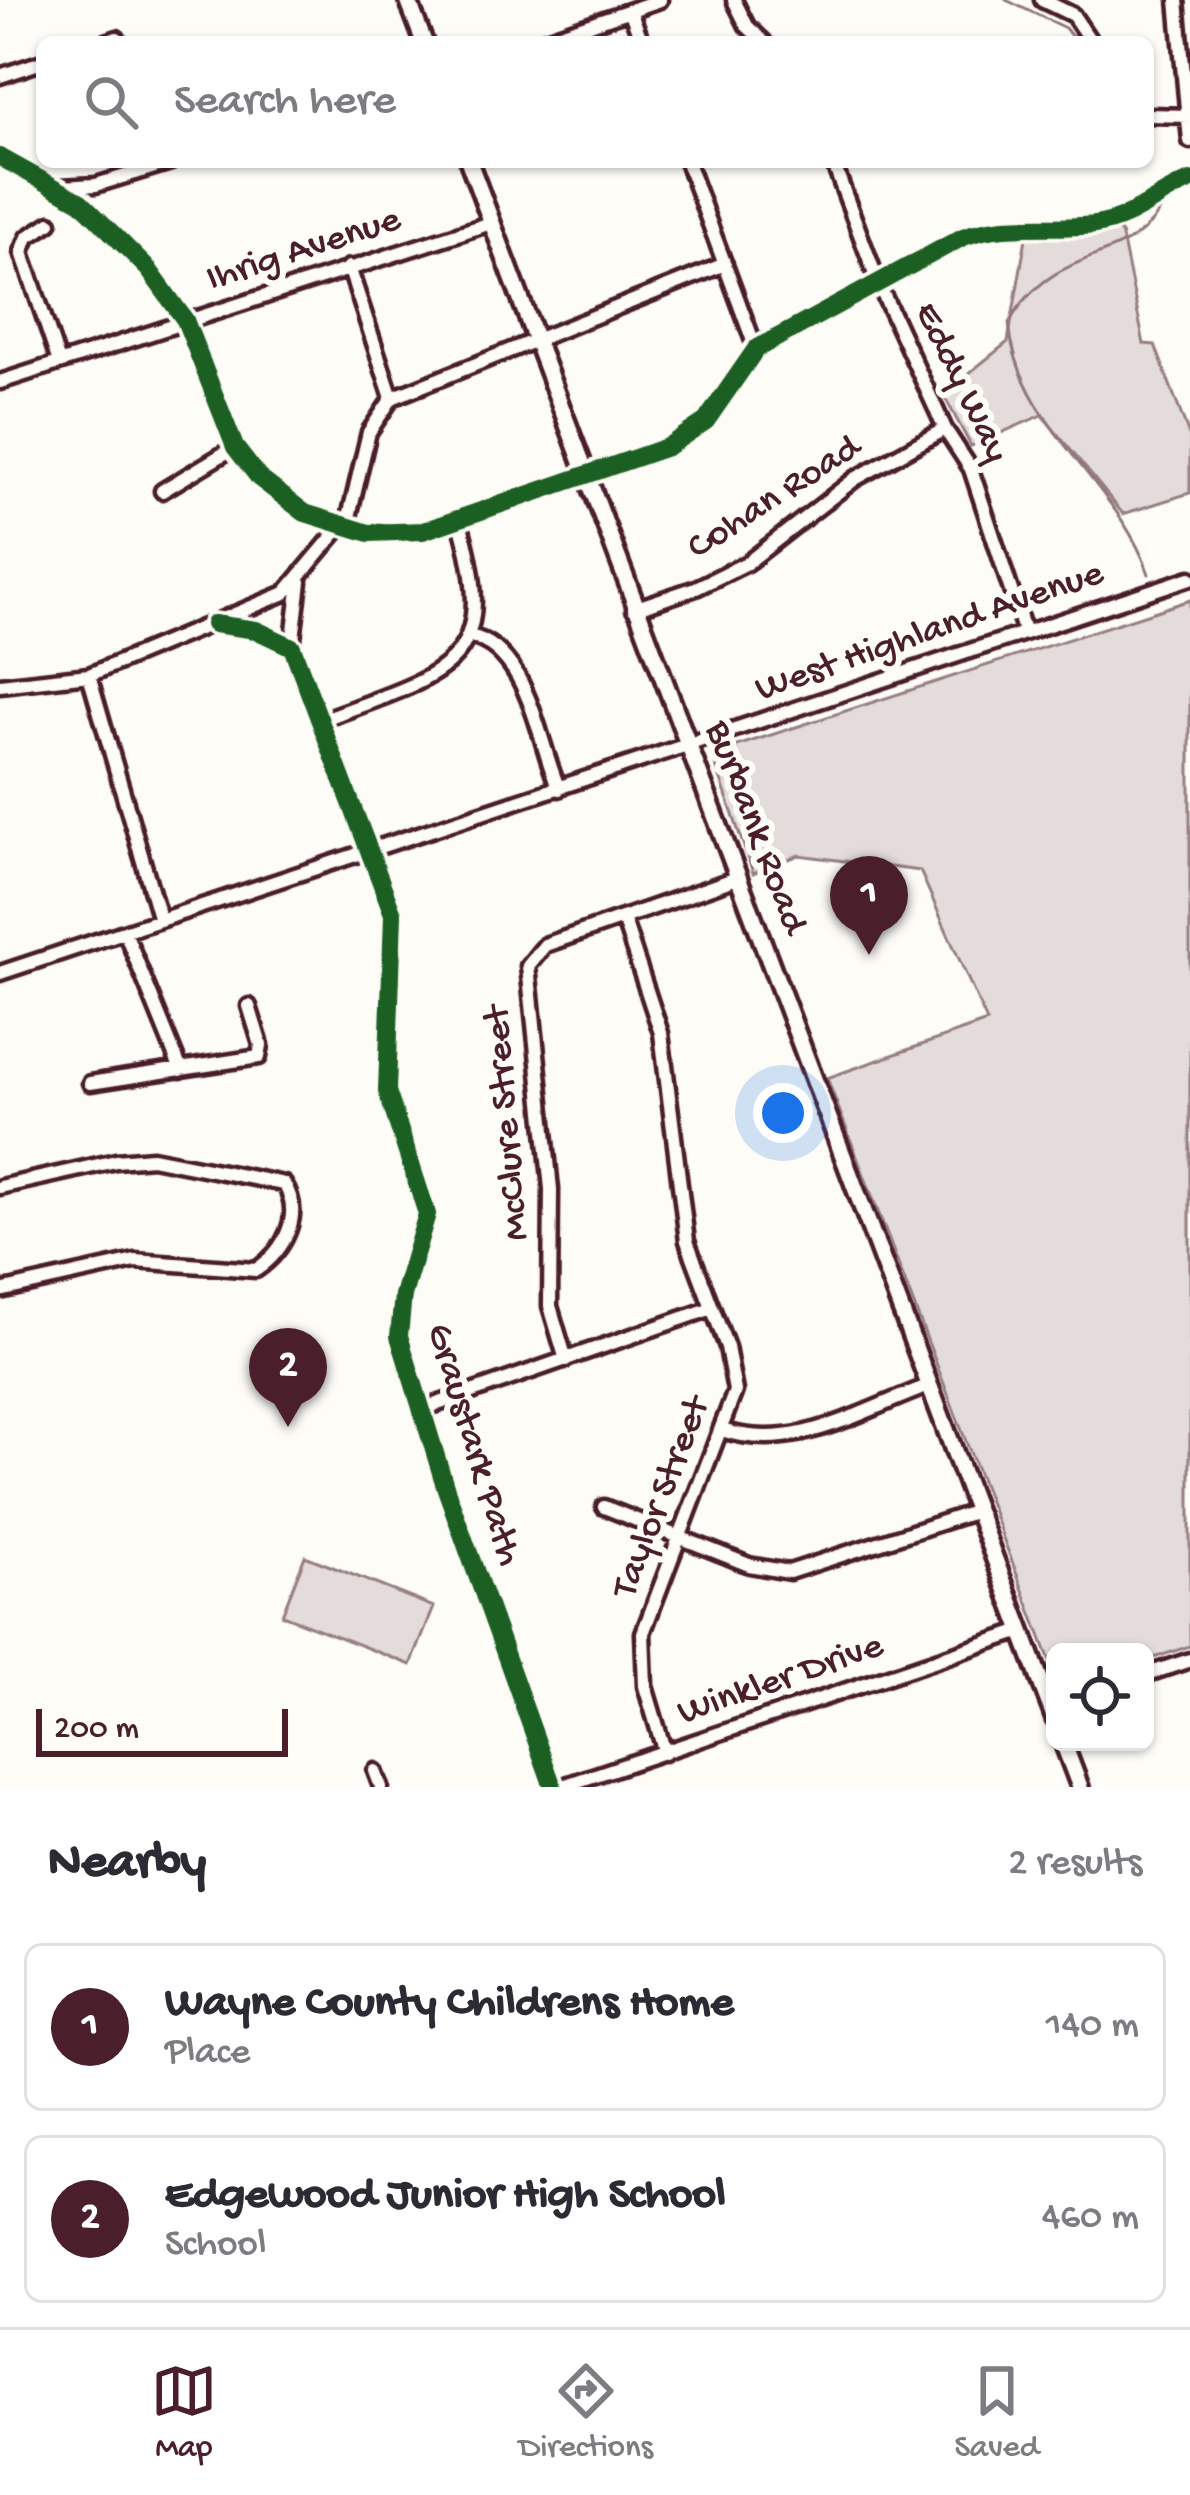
<!DOCTYPE html>
<html lang="en">
<head>
<meta charset="utf-8">
<style>
	:root { --surface:#fff; --page:#f7f7f7; --text:#2b2b33; --muted:#7c7c81; --line:#e1e1e2; --accent:#4a1f2b }
	body { margin:0; font-family:"Gochi Hand",sans-serif; background:var(--page); color:var(--text) }
	.controls { position:absolute; right:36px; bottom:36px; display:grid; overflow:hidden; border-radius:18px; box-shadow:0 3px 9px #0004 }
	.controls button { width:108px; height:108px; display:grid; place-items:center; padding:0; border:0; border-bottom:3px solid var(--line); background:var(--surface); color:var(--text); font:60px sans-serif }
	.scale { position:absolute; left:36px; bottom:30px; width:252px; box-sizing:border-box; padding-left:12px; border:6px solid #4a1f2b; border-top:0; font-size:33px; line-height:42px; white-space:nowrap; color:#4a1f2b; -webkit-text-stroke:9px #fdfcf7; paint-order:stroke }
	.you { position:absolute; left:783px; top:1113px; width:42px; height:42px; margin:-30px; border:9px solid #fff; border-radius:50%; background:#1a73e8; box-shadow:0 0 0 18px #1a73e833 }
	.badge { display:grid; place-items:center; width:78px; height:78px; border-radius:50%; background:var(--accent); color:#fff; font-size:39px; font-weight:700 }
	.pin { position:absolute; translate:-50% -99px; filter:drop-shadow(0 3px 6px #0008) }
	.pin::after { content:''; position:absolute; top:63px; width:42px; height:36px; background:inherit; clip-path:polygon(0 0,100% 0,50% 100%) }
	.list { margin:0; padding:0; list-style:none }
	h2 { display:flex; justify-content:space-between; align-items:center; height:156px; margin:0; padding:0 48px; font-size:51px }
	h2 small { font-size:39px; font-weight:400; color:var(--muted) }
	.list li { display:grid; grid-template-columns:78px 1fr auto; gap:36px; align-items:center; box-sizing:border-box; height:168px; margin:0 24px 24px; padding:0 24px; border:3px solid var(--line); border-radius:18px }
	.list b { display:block; font-size:45px; white-space:nowrap }
	.list p { margin:0; font-size:39px; white-space:nowrap; color:var(--muted) }
	.list em { font-size:39px; font-style:normal; color:var(--muted) }
	.icon { flex:none; width:66px; height:66px; fill:none; stroke:currentColor; stroke-width:2; stroke-linecap:round; stroke-linejoin:round }
	.map { position:relative; flex:none; width:1190px; height:1787px; overflow:hidden }
	.search { position:absolute; background:var(--surface); box-shadow:0 3px 9px #0004; left:36px; right:36px; top:36px; height:132px; display:flex; align-items:center; gap:30px; box-sizing:border-box; padding:0 42px; border-radius:18px; color:var(--muted); font-size:45px }
	.sheet { height:540px; background:var(--surface) }
	nav { display:flex; justify-content:space-around; align-items:center; box-sizing:border-box; height:168px; border-top:3px solid var(--line); background:var(--surface); font-size:33px; color:var(--muted) }
	nav a { display:grid; justify-items:center; gap:6px }
	nav .on { color:var(--accent) }
	.map>svg:first-child { display:block }
	.green { fill:#e3dcda; stroke:#967e82; stroke-width:3 }
	.lines { fill:none; stroke-linecap:round; stroke-linejoin:round }
	.stream { stroke:#91777b; stroke-width:3 }
	.minor-casing { stroke:#4a1f2b; stroke-width:21 }
	.major-casing { stroke:#4a1f2b; stroke-width:24 }
	.minor { stroke:#fdfcf7; stroke-width:12 }
	.major { stroke:#fdfcf7; stroke-width:15 }
	.cycleway-casing { stroke:#fdfcf7; stroke-width:26 }
	.cycleway { stroke:#1b5e20; stroke-width:18 }
	.labels { text-anchor:middle; dominant-baseline:central; stroke-width:12; stroke-linejoin:round; paint-order:stroke }
	.street-label { font-size:39px; fill:#4a1f2b; stroke:#fdfcf7 }
</style>
</head>
<body>
<div class="map">
<svg width="1190" height="1787" viewBox="0 0 1190 1787">
	<rect width="100%" height="100%" fill="#fdfcf7"/>
	<filter id="ink" filterUnits="userSpaceOnUse"><feTurbulence type="fractalNoise" baseFrequency=".00833" numOctaves="2"/><feDisplacementMap in="SourceGraphic" scale="24" xChannelSelector="R" yChannelSelector="G"/><feConvolveMatrix kernelMatrix="1 2 1 2 8 2 1 2 1" color-interpolation-filters="sRGB"/></filter>
	<g filter="url(#ink)">
		<path class="green" d="M1121,232l23,112 11,1 35,93v55l-67,21 -81,-99 -71,31 -28,-52 65,-52 18,-104z
			M1190,600v1046l-45,15v-9h-90v22l-228,-596 160,-56 -67,-151 -121,-16 -46,18 -41,-119z
			M305,1556l129,51 -23,58 -129,-50z"/>
		<g class="lines">
			<path class="stream" d="M1006,0l59,28 11,14
				M1149,574c-31,-92 -131,-148 -140,-251 47,-84 125,-53 156,-122"/>
			<defs>
				<path id="minor" d="M734,0l13,26 17,16
					M1042,0l31,15 18,27
					M1177,0l13,141
					M630,10l12,32
					M106,42l11,-4
					M537,42l123,-42
					M0,76l42,-14
					M1148,115l42,1
					M0,157l81,45 68,68 36,50 50,127 24,31 46,35 64,20 54,-2 244,-84 39,-26 50,-72 207,-112c42,-16 88,-7 132,-12 37,-5 62,-31 95,-44
					M687,162l69,187
					M833,162l46,123 66,144 26,40 54,164
					M61,187l35,-2 75,-23
					M50,223l-22,14 -6,15 37,110
					M349,267l43,131
					M0,382l491,-159
					M162,491l73,-44
					M634,609l62,-21 51,-25 108,-84 90,-50
					M214,624l42,6 36,17 101,267 -6,177 40,123 -24,81 -4,41 47,153 107,298
					M469,636c60,12 69,107 90,153
					M292,647l8,-65
					M89,675l71,245
					M0,685l89,-10 196,-82 64,-76 20,-85 23,-34 333,-134
					M324,719c123,-46 179,-52 135,-200
					M623,918l38,115 26,208 40,106 8,44 -92,242 2,53 20,67
					M125,932l56,138
					M0,973l1190,-395
					M90,1083l169,-26 2,-12 -12,-39
					M0,1187l116,-26 36,-3 132,26c20,31 0,67 -28,86l-121,-9 -135,30
					M566,1360l-16,-54 1,-117 -23,-223 17,-21 192,-67
					M423,1409l289,-101
					M722,1430c72,24 138,-19 206,-44
					M604,1507l145,58 40,7 188,-61
					M1145,1675l45,-15
					M375,1771l6,16
					M560,1787l462,-156"/>
				<path id="major" d="M408,0l16,42
					M469,162l586,1557
					M1063,1742l17,45"/>
			</defs>
			<use href="#minor" class="minor-casing"/>
			<use href="#major" class="major-casing"/>
			<use href="#minor" class="minor"/>
			<use href="#major" class="major"/>
			<defs>
				<path id="cycleway" d="M0,157l81,45 68,68 36,50 50,127 24,31 46,35 64,20 54,-2 244,-84 39,-26 50,-72 207,-112c42,-16 88,-7 132,-12 37,-5 62,-31 95,-44
					M214,624l42,6 36,17 101,267 -6,177 40,123 -24,81 -4,41 47,153 107,298"/>
			</defs>
			<use href="#cycleway" class="cycleway-casing"/>
			<use href="#cycleway" class="cycleway"/>
		</g>
	</g>
	<g class="labels">
		<g class="street-label">
			<text transform="translate(304 251) rotate(-18)">Ihrig Avenue</text>
			<text transform="translate(960 383) rotate(64)">Eddy Way</text>
			<text transform="translate(775 499) rotate(-33)">Cohan Road</text>
			<text transform="translate(930 633) rotate(-19)">West Highland Avenue</text>
			<text transform="translate(754 828) rotate(69)">Burbank Road</text>
			<text transform="translate(509 1123) rotate(-95)">McClure Street</text>
			<text transform="translate(472 1445) rotate(73)">Graustark Path</text>
			<text transform="translate(663 1498) rotate(-69)">Taylor Street</text>
			<text transform="translate(781 1681) rotate(-19)">Winkler Drive</text>
		</g>
	</g>
</svg>
<div class="controls">
<button><svg class="icon" aria-label="locate" viewBox="0 0 24 24"><circle cx="12" cy="12" r="6"/><path d="M12 2v4M12 18v4M2 12h4M18 12h4"/></svg></button>
</div>
<div class="scale">200 m</div>
<div class="you"></div>
<div class="pin badge" style="left:869px;top:955px">1</div>
<div class="pin badge" style="left:288px;top:1427px">2</div>
<div class="search"><svg class="icon" aria-label="search" viewBox="0 0 24 24"><circle cx="10" cy="10" r="6"/><path d="M15 15l6 6"/></svg>Search here</div>
</div>
<section class="sheet">
<h2>Nearby<small>2 results</small></h2>
<ul class="list">
<li><span class="badge">1</span><div><b>Wayne County Childrens Home</b><p>Place</p></div><em>140 m</em></li>
<li><span class="badge">2</span><div><b>Edgewood Junior High School</b><p>School</p></div><em>460 m</em></li>
</ul>
</section>
<nav>
<a class="on"><svg class="icon" aria-label="map" viewBox="0 0 24 24"><path d="M3 6l6-2 6 2 6-2v14l-6 2-6-2-6 2zM9 4v14M15 6v14"/></svg>Map</a>
<a><svg class="icon" aria-label="directions" viewBox="0 0 24 24"><path d="M12 3l9 9-9 9-9-9zM9 14v-3h6M13 9l2 2-2 2"/></svg>Directions</a>
<a><svg class="icon" aria-label="saved" viewBox="0 0 24 24"><path d="M7 4h10v16l-5-4-5 4z"/></svg>Saved</a>
</nav>
</body>
</html>
